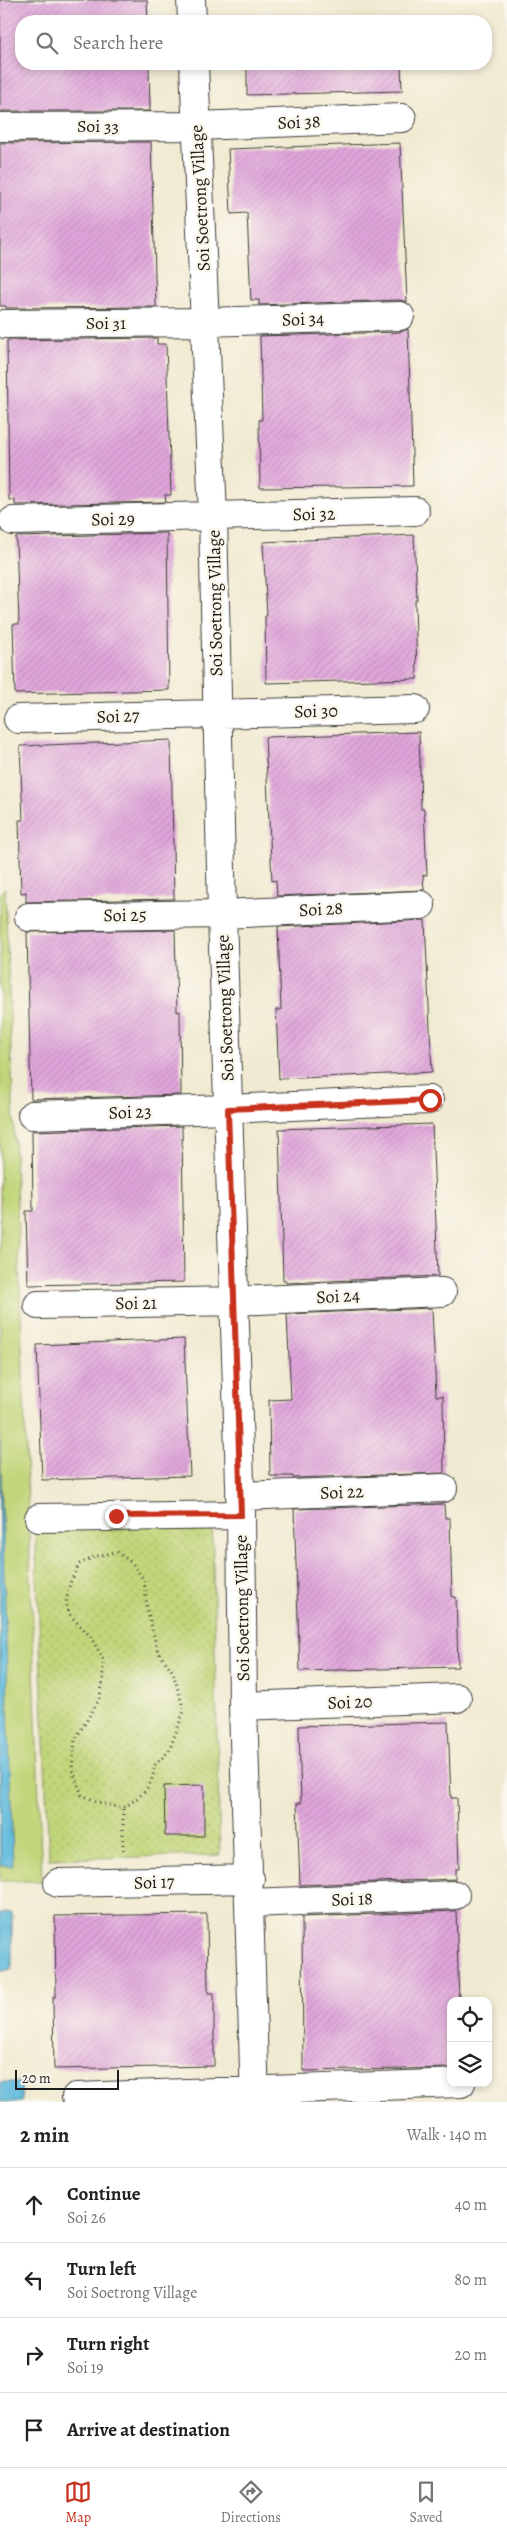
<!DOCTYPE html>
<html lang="en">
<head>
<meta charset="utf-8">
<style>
	:root { --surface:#fff; --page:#f6f6f6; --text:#222; --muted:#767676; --line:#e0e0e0; --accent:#c8321e }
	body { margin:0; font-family:Alegreya,serif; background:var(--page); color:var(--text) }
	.controls { position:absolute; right:15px; bottom:15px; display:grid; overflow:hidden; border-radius:10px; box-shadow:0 2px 8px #0003 }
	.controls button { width:45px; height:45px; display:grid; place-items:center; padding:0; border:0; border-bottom:1px solid var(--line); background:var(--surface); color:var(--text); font:25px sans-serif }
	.scale { position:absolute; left:15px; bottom:12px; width:104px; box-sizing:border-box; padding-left:5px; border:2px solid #1c1c1c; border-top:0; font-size:14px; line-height:18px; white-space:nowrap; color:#1c1c1c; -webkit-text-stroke:4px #fbf7ec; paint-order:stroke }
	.stop { position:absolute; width:15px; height:15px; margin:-11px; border:4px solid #c8321e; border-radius:50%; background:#fff }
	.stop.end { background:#c8321e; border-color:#fff; box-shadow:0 1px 5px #0008 }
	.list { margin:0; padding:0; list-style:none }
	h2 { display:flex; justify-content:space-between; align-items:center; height:65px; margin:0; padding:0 20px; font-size:21px }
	h2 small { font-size:16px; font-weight:400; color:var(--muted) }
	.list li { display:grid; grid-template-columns:32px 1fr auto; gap:15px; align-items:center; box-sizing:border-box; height:75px; padding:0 20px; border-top:1px solid var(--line) }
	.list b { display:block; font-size:19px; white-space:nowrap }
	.list p { margin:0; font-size:16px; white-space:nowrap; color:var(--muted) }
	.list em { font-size:16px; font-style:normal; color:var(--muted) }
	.icon { flex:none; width:28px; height:28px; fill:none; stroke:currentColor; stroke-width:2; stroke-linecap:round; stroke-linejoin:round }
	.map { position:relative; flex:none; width:507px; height:2102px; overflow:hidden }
	.search { position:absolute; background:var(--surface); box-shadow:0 2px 8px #0003; left:15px; right:15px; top:15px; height:55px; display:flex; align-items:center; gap:12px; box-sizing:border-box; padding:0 18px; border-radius:20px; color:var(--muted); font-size:19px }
	.sheet { height:365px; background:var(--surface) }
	nav { display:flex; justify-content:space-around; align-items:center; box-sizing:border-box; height:70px; border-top:1px solid var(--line); background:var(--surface); font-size:14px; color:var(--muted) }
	nav a { display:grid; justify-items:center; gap:2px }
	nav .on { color:var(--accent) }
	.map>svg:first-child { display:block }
	.grass { fill:#c1d579; stroke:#6e784a }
	.park { fill:url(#park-dots); stroke:#6e784a }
	.water { fill:#5eb9dc; stroke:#3d6a7c }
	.building { fill:url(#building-hatch) }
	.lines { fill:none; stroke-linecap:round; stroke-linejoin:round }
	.minor-casing { stroke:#3c3b37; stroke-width:30 }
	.path { stroke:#3c3b37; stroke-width:3; stroke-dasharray:1 4; stroke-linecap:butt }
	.minor { stroke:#fff; stroke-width:28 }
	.route { stroke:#c8321e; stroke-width:6 }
	.labels { text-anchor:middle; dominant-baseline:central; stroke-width:5; stroke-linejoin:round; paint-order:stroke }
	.street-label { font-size:18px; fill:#1c1c1c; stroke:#fbf7ec }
</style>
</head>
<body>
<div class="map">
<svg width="507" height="2102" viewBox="0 0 507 2102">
	<defs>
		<pattern id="park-dots" width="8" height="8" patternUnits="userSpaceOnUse" patternTransform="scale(1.25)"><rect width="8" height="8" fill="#c1d579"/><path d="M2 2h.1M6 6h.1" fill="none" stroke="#a5b668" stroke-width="1.8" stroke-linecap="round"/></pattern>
		<pattern id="building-hatch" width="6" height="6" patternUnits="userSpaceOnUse" patternTransform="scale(1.25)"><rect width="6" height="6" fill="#e0a6db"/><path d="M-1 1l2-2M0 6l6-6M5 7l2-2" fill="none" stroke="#c08ebb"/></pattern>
	</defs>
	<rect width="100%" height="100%" fill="#fbf7ec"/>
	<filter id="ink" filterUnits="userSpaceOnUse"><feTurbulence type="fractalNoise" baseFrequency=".02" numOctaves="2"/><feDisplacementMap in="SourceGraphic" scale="10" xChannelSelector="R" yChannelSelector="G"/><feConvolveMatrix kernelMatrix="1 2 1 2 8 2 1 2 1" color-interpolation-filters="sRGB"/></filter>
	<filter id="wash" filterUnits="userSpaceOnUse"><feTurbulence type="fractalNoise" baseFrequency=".0096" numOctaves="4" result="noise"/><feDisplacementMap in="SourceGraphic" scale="20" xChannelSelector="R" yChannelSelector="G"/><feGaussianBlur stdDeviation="1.12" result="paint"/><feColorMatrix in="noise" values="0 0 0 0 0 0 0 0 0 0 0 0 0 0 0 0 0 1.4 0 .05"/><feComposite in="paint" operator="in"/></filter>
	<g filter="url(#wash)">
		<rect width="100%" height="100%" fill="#f1ead2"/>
		<path class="grass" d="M5,888l37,993h-42v-988z"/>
		<path class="park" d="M212,1520l8,335 -171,4 -14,-333z"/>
		<path class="water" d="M0,1442l13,424h-13z
			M0,1913h12v57h-12z
			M0,2082h21l1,20h-22z"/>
		<g id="blocks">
			<path class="building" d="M0,0h147l1,21h-127v43h128l1,47h-150z
				M247,64h154l1,27 -155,4z
				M151,142l5,165 -150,1v-2h-6v-163z
				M400,143l7,159 -7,-2 -141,5v-5h-8l-4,-87 -16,1 -3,-65z
				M408,329l5,157 -153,2 -1,-68h3l-2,-84 140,-4z
				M157,338v6h9l5,151h-6l1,7 -151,3v-5h-6l-2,-160z
				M167,533l2,157 -154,4 -2,-70h6l-3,-87z
				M414,535l3,65h-2l2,79 -151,4 -1,-67h2l-4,-74z
				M419,732l2,77h3l3,66h-4l1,15 -147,6 -1,-16 -4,1 -7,-144z
				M171,740l3,159 -148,3v-10l-5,1 -2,-73h4l-3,-74z
				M425,920l7,152 -153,7 -3,-69h5l-3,-83z
				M175,930l2,82 3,-1 1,84 -150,4 -4,-167z
				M432,1124l6,152 -152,7 -1,-3h-2l-4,-151z
				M182,1126l2,156 -156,3 -2,-74h7l-1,-80z
				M432,1308l4,88h7l1,77 -151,5v-2h-23l-1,-76 22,-1 -4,-85z
				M184,1339l6,137 -148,4 -5,-135z
				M444,1504l1,14h5l2,79h4l2,70 -158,4 -6,-162z
				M448,1722l3,76h6l2,71h-4v10l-155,6 -3,-82h4l-2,-77z
				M204,1785v51h-39l-1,-50z
				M456,1911l3,90h-8v67l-148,3 -1,-154z
				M207,1914l1,79h6v73l-160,3 -1,-72h3l-1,-81z"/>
		</g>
	</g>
	<g filter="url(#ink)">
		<use href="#blocks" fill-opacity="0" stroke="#3c3b37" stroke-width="1"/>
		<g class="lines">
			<defs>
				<path id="minor" d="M191,0l1,21
					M194,64l19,452 9,398 19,601 2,191 12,396
					M0,127l196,-1 206,-8
					M5,324l201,-2 194,-6
					M13,521l402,-10
					M18,719l397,-10
					M29,917l193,-3 199,-9
					M32,1115l196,-6 201,-9
					M38,1305l196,-4 208,-9
					M240,1496l203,-8
					M39,1518l202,-3
					M243,1706l214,-8
					M58,1883l192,-4
					M250,1903l205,-8
					M76,2097l385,-14"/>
			</defs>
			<use href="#minor" class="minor-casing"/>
			<path class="path" d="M123,1850v-42l-22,-5 -19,-8 -10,-27 3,-28 24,-40 4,-19v-22l-12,-22 -22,-23 -3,-11 4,-20 9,-19 18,-8 20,-4 15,11 12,17 3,28 11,44 15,20 11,39 -15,40 -15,15c0,21 -14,31 -31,42"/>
			<use href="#minor" class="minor"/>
		</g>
	</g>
	<g class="lines" filter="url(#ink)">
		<path class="route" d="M116,1516l125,-1 -13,-406 202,-9"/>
	</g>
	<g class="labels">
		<g class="street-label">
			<text transform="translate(299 122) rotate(-2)">Soi 38</text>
			<text x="98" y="126">Soi 33</text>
			<text transform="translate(200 198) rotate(-93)">Soi Soetrong Village</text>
			<text transform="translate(303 319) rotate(-2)">Soi 34</text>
			<text x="106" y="323">Soi 31</text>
			<text transform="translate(314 514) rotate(-1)">Soi 32</text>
			<text transform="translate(113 519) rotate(-1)">Soi 29</text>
			<text transform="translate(215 603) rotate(-91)">Soi Soetrong Village</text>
			<text transform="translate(316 711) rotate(-1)">Soi 30</text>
			<text transform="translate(118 716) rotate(-2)">Soi 27</text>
			<text transform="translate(321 909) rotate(-3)">Soi 28</text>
			<text transform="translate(125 915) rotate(-1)">Soi 25</text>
			<text transform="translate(225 1008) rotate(-92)">Soi Soetrong Village</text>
			<text transform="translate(130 1112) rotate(-2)">Soi 23</text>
			<text transform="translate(338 1296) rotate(-3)">Soi 24</text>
			<text transform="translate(136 1303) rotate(-1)">Soi 21</text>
			<text transform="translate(342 1492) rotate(-2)">Soi 22</text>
			<text transform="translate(242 1608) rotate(-91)">Soi Soetrong Village</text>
			<text transform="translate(350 1702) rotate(-2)">Soi 20</text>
			<text transform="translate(154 1882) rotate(-2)">Soi 17</text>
			<text transform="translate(352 1899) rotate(-2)">Soi 18</text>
		</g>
	</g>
</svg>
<div class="controls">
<button><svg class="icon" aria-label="locate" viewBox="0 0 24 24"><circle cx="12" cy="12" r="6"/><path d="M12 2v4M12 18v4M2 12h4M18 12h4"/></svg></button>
<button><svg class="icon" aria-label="layers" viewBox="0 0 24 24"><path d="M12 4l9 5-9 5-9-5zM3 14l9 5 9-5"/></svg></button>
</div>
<div class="scale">20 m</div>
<div class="stop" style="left:430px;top:1100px"></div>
<div class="stop end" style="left:116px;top:1516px"></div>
<div class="search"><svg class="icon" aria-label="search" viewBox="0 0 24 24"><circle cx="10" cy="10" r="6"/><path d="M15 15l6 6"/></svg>Search here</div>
</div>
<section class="sheet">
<h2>2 min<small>Walk · 140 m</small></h2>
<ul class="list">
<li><svg class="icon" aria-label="ahead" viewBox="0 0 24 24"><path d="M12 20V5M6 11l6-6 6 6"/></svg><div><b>Continue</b><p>Soi 26</p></div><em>40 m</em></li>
<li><svg class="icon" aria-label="left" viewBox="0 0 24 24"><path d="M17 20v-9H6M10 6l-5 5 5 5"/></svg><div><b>Turn left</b><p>Soi Soetrong Village</p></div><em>80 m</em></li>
<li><svg class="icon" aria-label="right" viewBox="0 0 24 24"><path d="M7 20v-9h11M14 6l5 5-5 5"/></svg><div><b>Turn right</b><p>Soi 19</p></div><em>20 m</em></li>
<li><svg class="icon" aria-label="arrive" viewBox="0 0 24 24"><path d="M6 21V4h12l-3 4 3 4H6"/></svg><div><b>Arrive at destination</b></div></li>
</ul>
</section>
<nav>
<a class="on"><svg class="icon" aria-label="map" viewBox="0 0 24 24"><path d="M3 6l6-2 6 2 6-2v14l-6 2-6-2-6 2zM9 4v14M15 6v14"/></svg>Map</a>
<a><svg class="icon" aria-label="directions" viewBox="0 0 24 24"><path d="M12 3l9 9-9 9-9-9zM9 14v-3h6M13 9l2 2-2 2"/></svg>Directions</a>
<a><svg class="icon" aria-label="saved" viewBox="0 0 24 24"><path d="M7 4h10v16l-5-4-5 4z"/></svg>Saved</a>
</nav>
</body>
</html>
